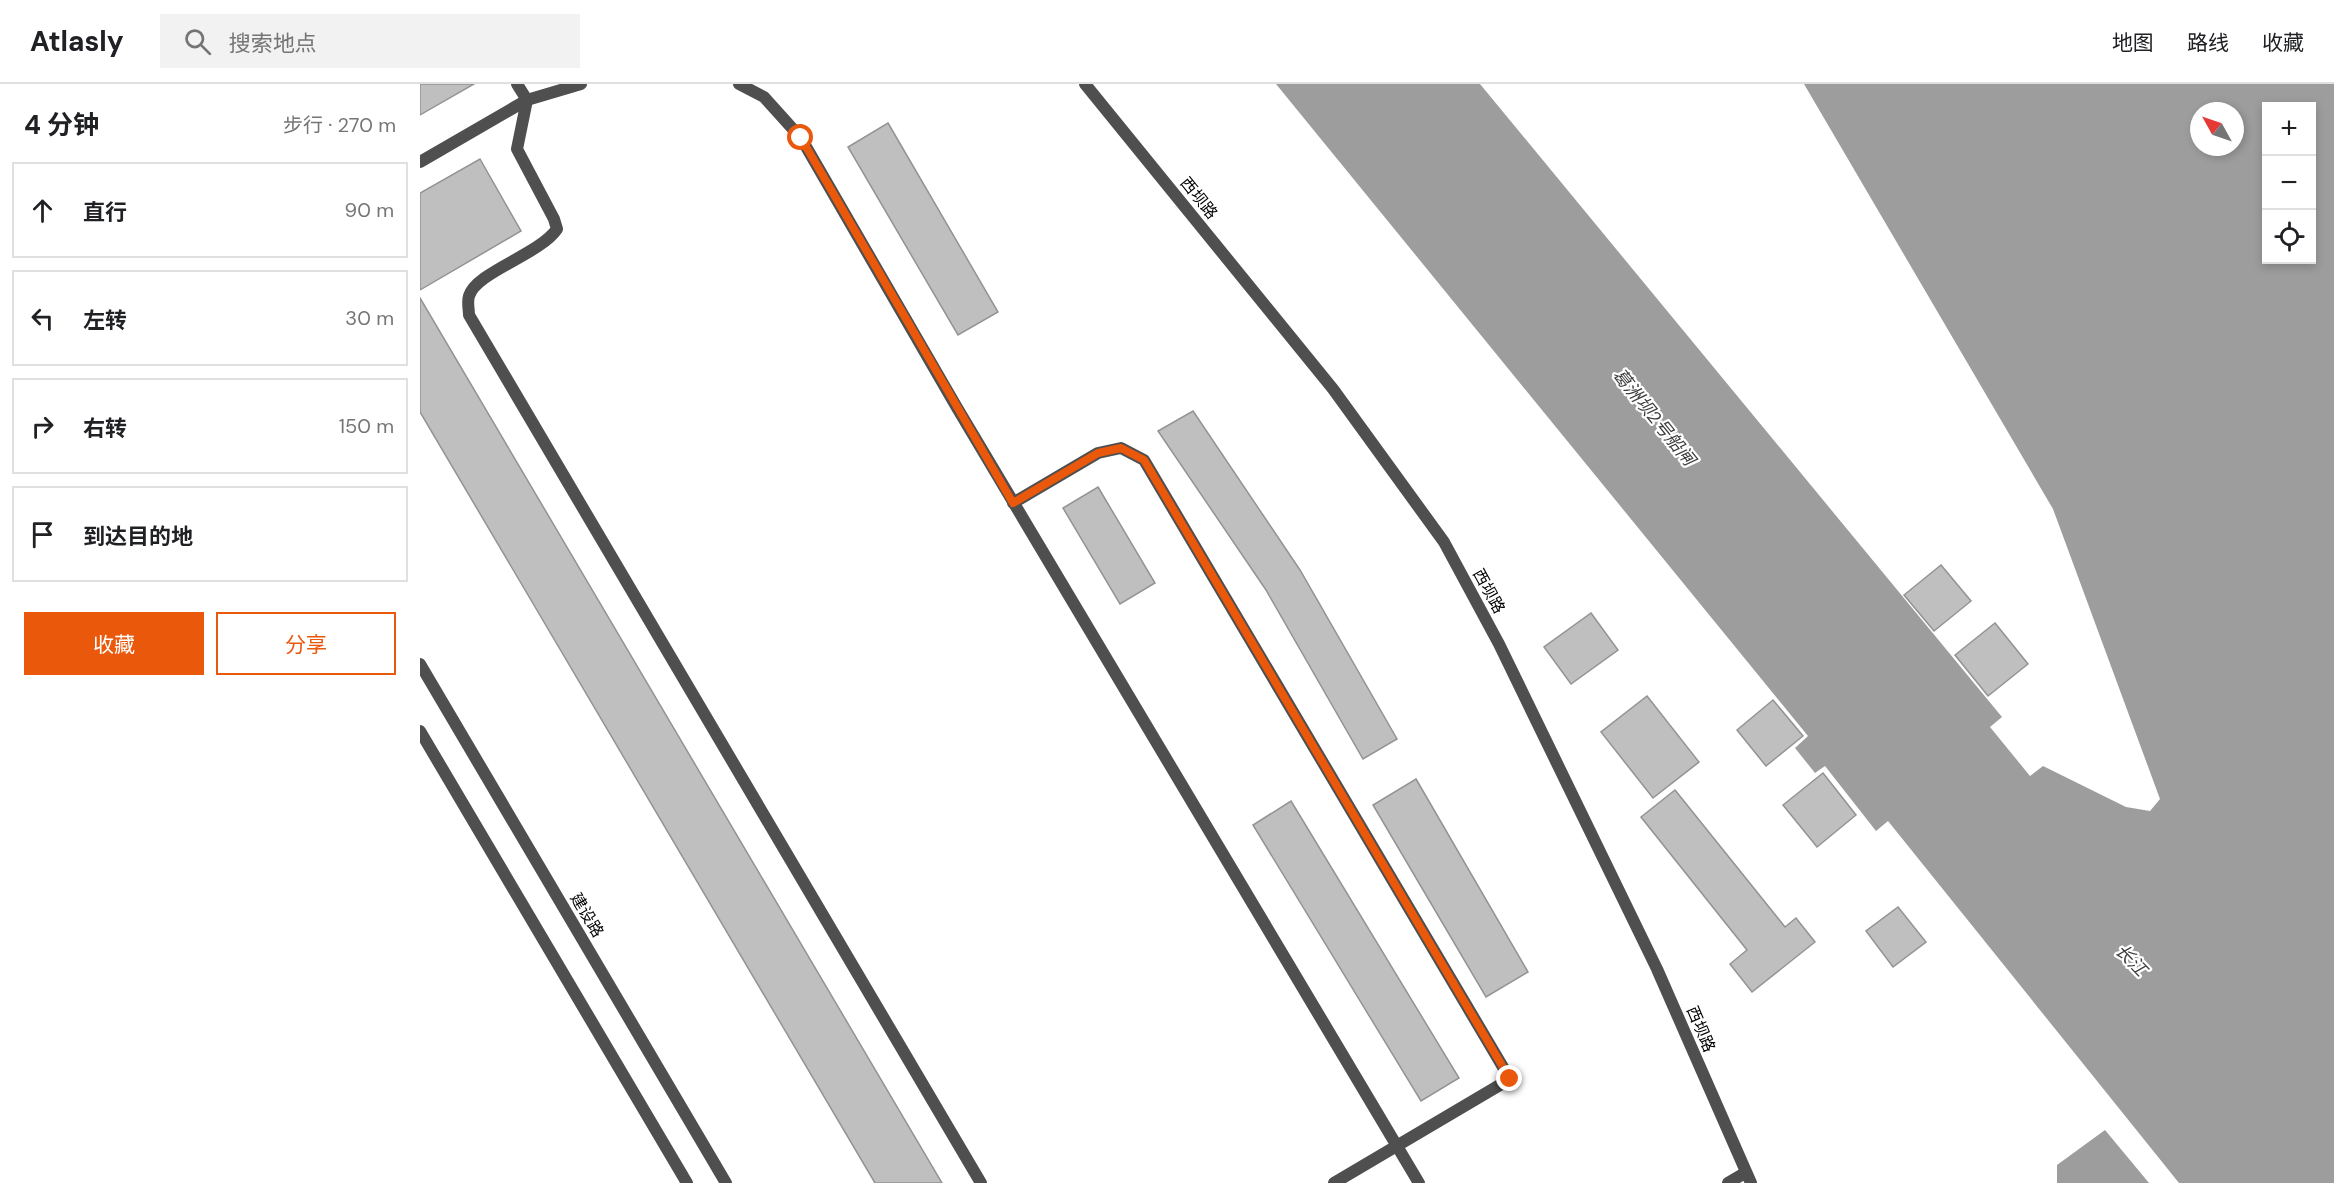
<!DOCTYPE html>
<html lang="zh">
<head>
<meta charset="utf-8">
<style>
	:root { --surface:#fff; --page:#f2f2f2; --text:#202124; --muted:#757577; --line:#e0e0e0; --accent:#ea580c }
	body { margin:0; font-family:"DM Sans","Noto Sans SC",sans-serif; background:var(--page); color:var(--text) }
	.controls { position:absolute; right:18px; top:18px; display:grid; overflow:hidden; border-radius:0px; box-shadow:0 3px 9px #0003 }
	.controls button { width:54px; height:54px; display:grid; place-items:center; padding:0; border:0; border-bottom:2px solid var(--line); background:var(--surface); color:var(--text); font:30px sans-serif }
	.compass { position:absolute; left:1770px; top:18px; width:54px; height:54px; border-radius:50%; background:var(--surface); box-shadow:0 3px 9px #0003; rotate:310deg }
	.stop { position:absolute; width:18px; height:18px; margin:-14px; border:4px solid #ea580c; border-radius:50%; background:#fff }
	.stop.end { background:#ea580c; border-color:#fff; box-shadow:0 2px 6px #0008 }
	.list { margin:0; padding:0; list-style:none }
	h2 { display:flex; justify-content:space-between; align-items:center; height:78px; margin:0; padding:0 24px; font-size:26px }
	h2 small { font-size:20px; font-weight:400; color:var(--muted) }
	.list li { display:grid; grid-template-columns:39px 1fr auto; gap:18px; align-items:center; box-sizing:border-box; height:96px; margin:0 12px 12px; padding:0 12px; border:2px solid var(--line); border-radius:0px }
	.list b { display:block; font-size:22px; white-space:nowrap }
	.list em { font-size:20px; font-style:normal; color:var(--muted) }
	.actions { display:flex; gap:12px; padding:18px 24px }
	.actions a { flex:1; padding:14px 0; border:2px solid var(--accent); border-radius:0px; text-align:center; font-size:21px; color:var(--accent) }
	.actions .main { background:var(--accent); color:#fff }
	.icon { flex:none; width:33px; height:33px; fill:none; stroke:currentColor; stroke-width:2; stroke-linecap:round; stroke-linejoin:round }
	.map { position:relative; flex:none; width:1914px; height:1099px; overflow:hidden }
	header { display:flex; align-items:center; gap:36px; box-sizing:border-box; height:84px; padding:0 30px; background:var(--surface); border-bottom:2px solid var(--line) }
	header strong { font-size:28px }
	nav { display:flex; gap:33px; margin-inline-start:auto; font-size:21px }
	.search { width:420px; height:54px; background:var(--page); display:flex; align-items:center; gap:15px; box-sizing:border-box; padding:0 21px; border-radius:0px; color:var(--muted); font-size:22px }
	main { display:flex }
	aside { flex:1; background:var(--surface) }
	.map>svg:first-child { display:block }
	.water { fill:#9d9d9d; fill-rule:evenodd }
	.building { fill:#bfbfbf; stroke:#939393; stroke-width:1.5 }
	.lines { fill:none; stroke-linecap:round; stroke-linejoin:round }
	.service { stroke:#4f4f4f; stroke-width:12 }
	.route { stroke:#ea580c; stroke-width:8 }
	.labels { text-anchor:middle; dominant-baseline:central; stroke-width:4.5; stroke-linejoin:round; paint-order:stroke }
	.street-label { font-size:16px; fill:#000; stroke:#fff }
	.water-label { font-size:18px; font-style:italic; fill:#3e3e3e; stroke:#fff }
</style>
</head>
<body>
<header>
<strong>Atlasly</strong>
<div class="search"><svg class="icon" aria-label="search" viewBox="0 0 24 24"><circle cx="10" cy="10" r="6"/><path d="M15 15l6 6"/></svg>搜索地点</div>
<nav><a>地图</a><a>路线</a><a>收藏</a></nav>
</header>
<main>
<aside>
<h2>4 分钟<small>步行 · 270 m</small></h2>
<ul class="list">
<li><svg class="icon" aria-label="ahead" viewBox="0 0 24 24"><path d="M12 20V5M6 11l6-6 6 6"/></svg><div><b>直行</b></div><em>90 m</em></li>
<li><svg class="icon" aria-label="left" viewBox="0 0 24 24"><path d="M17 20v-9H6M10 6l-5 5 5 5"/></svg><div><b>左转</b></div><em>30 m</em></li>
<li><svg class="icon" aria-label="right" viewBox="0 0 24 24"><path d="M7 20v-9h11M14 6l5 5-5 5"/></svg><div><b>右转</b></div><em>150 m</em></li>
<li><svg class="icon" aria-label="arrive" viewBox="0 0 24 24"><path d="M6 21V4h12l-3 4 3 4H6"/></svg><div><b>到达目的地</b></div></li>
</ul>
<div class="actions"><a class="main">收藏</a><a>分享</a></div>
</aside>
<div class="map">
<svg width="1914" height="1099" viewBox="0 0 1914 1099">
	<rect width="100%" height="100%" fill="#fff"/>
	<path class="water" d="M856,0h204l522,633 -12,10 40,49 13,-10 83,41 24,4 10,-12 -107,-290 -249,-425h530v1099h-155l-291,-362 -12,10 -51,-65 -10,7 -20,-25 13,-12zM1892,22v154h-46v-154zM1779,27h36v36h-36z
		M1685,1046l44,53h-92v-18z"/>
	<path class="building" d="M0,0h54l-54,31z
		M468,39l110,189 -40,23 -110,-188z
		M60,75l41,72 -101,59v-97z
		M0,214l522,885h-67l-455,-771z
		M773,327l107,159 97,169 -34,20 -97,-169 -108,-159z
		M678,403l57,96 -35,21 -57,-96z
		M1521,481l30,36 -37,30 -30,-36z
		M1171,529l27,37 -47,34 -27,-37z
		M1575,539l33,41 -40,32 -33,-41z
		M1227,612l52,66 -46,36 -52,-66z
		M1353,616l30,36 -37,30 -29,-36z
		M1403,689l33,42 -39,32 -34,-42z
		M996,695l112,193 -42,25 -113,-192z
		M1255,706l110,137 11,-9 19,24 -63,50 -22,-28 17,-14 -106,-133z
		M871,717l168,277 -38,23 -168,-276z
		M1478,823l28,35 -33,25 -27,-36z"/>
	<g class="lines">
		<path class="service" d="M97,0l10,16 -10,49 37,70 3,10c-18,26 -81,43 -88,67 -2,6 0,14 0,19l512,868
			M319,0l25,13 37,41 155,268 463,777
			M665,0l248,305 111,153 55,102 158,325 94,214
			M0,78l107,-62 54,-16
			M593,419l85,-50 23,-5 23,12 366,619 -176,104
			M0,580l306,519
			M0,647l267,452
			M1308,1099l17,-10"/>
	</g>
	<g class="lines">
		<path class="route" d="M381,54l212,365 85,-50 23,-5 23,12 366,619"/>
	</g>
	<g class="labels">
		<g class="street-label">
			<text transform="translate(779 114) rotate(51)">西坝路</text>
			<text transform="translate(1069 507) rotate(61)">西坝路</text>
			<text transform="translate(167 831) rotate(59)">建设路</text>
			<text transform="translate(1281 945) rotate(67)">西坝路</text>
		</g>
		<g class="water-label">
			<text transform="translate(1234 333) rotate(51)">葛洲坝2号船闸</text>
			<text transform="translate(1711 876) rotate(46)">长江</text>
		</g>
	</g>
</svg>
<div class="controls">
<button>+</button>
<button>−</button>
<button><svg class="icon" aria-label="locate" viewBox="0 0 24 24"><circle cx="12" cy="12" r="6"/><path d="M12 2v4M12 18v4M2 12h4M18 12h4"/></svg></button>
</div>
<svg class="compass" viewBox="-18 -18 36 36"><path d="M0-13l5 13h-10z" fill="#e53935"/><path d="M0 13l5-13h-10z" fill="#757577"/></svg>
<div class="stop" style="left:381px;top:54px"></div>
<div class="stop end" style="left:1090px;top:995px"></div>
</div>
</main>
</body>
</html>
